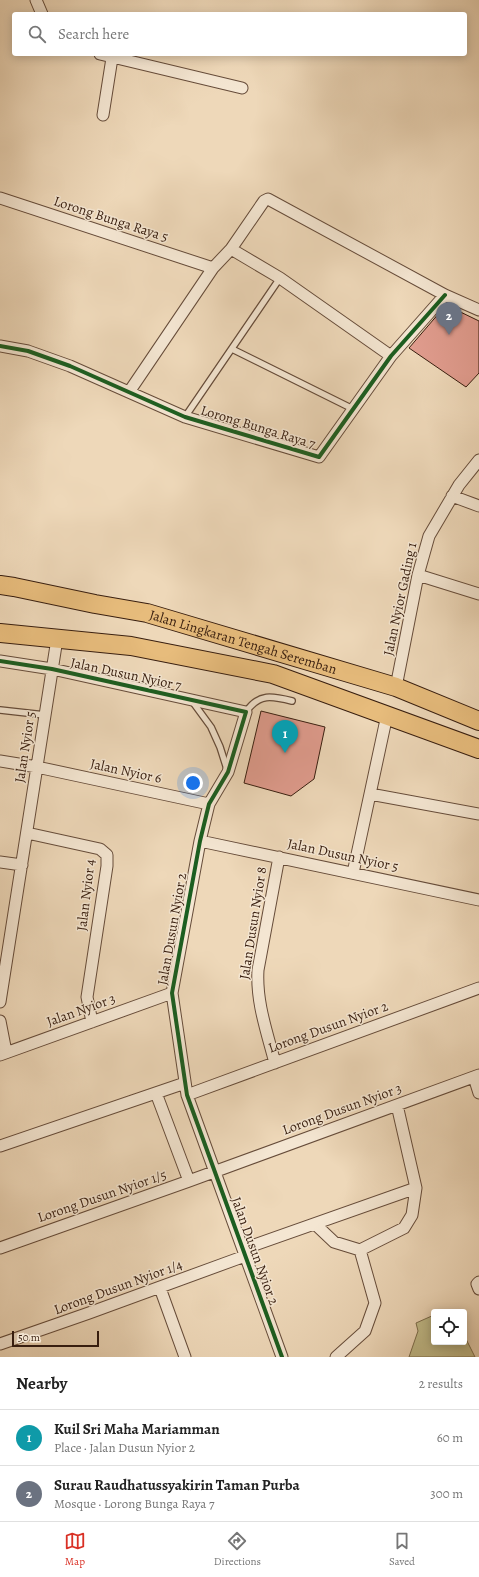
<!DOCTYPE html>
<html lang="en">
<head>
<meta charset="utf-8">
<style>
	:root { --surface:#fff; --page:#f2f2f2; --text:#222; --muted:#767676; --line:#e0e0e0; --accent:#d93025 }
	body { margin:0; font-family:Alegreya,serif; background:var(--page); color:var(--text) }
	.controls { position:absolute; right:12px; bottom:12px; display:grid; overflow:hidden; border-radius:4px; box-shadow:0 2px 10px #0003 }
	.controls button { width:36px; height:36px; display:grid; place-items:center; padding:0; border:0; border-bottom:1px solid var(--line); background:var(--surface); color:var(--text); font:20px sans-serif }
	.scale { position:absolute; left:12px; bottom:10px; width:87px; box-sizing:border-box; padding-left:4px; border:2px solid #381e0f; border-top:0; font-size:11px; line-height:14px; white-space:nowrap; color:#381e0f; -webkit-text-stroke:3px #f4e6d2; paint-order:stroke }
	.you { position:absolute; left:193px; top:783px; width:14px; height:14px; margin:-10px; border:3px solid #fff; border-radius:50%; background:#1a73e8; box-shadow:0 0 0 6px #1a73e833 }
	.badge { display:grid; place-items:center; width:26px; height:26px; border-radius:50%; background:var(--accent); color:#fff; font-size:13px; font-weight:700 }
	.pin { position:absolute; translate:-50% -33px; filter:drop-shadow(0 1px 2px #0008) }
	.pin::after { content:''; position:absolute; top:21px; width:14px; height:12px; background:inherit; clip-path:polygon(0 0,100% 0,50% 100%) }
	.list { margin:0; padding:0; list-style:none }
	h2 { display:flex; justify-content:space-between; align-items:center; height:52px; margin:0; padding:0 16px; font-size:17px }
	h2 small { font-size:13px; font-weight:400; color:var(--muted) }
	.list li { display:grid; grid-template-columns:26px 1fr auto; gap:12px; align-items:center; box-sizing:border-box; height:56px; padding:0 16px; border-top:1px solid var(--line) }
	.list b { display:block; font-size:15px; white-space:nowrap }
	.list p { margin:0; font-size:13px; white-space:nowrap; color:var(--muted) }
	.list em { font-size:13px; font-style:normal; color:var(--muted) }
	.icon { flex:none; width:22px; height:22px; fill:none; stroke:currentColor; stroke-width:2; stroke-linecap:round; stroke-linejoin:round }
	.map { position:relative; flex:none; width:479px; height:1357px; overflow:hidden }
	.search { position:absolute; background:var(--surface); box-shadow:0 2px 10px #0003; left:12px; right:12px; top:12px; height:44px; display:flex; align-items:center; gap:10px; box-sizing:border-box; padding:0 14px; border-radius:4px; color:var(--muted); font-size:15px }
	.sheet { height:164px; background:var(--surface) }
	nav { display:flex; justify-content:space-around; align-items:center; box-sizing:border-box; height:56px; border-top:1px solid var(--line); background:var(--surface); font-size:11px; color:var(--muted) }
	nav a { display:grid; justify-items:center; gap:2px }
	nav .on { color:var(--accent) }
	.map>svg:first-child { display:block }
	.green { fill:#c1bc8a; stroke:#7c6d4c }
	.building { fill:#e09c8e; stroke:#381e0f }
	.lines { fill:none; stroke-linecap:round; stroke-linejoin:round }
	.service-casing { stroke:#664c3a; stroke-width:8 }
	.minor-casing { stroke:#664c3a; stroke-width:13 }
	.primary-casing { stroke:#381e0f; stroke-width:20 }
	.service { stroke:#f4e6d2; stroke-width:5.5 }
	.minor { stroke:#f4e6d2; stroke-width:11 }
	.primary { stroke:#e7bc7c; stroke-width:18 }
	.cycleway-casing { stroke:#f4e6d2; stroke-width:6 }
	.cycleway { stroke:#1b5e20; stroke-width:4 }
	.labels { text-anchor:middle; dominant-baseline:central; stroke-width:3; stroke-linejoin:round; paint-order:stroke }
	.street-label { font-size:14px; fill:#381e0f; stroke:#f4e6d2 }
</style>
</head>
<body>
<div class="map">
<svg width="479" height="1357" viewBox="0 0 479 1357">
	<rect width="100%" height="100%" fill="#eed8b9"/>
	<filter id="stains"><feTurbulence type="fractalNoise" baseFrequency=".005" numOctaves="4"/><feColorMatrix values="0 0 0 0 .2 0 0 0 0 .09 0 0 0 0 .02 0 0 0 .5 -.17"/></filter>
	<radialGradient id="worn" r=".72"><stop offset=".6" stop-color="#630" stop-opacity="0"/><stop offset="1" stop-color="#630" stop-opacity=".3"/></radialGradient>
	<path class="green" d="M434,1315v27h30v-7l11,22h-66l9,-26 -2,-8z"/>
	<path class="building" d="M446,305l33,16v52l-13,14 -57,-39z
		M261,711l64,16 -11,52 -23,17 -47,-13z"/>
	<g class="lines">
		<defs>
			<path id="service" d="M232,349l121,60
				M185,417l95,-139
				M192,701l19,26 9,20 7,22
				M0,710l45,5
				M246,712c13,-19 26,-16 46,-11"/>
			<path id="minor" d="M36,0l6,14
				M100,54l142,34
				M103,115l9,-57
				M0,198l213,70
				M231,249l49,29 111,78
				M0,346l28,5 42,15 115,51 134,40 72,-101 54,-61
				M129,392l84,-124 18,-19 33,-48 4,-2 177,96 34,15
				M452,496l27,10
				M418,575l61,19
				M0,661l52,8 194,43 -18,60 -19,32 -9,37 -28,152 15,102 95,262
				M396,687l22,-112 11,-39 30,-51 20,-25
				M0,761l37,6 172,37
				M370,794l109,20
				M27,833l73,16 7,6v11l-20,131 5,25
				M200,841l279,59
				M0,862l22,3
				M353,873l34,-158
				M0,1002l57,-363
				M0,1021l6,31
				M0,1055l172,-62
				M275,1063c-8,-31 -19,-61 -17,-93l21,-113
				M474,1077l5,16
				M156,1093l33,88
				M187,1095l292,-107
				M0,1146l185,-63
				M315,1224l19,18 26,8
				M0,1248l189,-67 290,-106
				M243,1249l173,-61
				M360,1250l44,-22 8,-13 4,-27 -19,-83
				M479,1282l-2,2 2,5
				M160,1288l25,69
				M0,1344l89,-31 156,-57
				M336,1357l29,-26 10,-28 -15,-53"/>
			<g id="primary">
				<path id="s1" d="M0,585l14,2 81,17 52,9 249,74 83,34"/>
				<path d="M0,633l131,13 142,28 206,75"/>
			</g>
		</defs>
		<use href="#service" class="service-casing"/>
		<use href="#minor" class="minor-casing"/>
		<use href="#primary" class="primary-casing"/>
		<use href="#service" class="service"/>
		<use href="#minor" class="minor"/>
		<use href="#primary" class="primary"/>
		<defs>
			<path id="cycleway" d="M0,346l28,5 42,15 115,51 134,40 72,-101 54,-61
				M0,661l52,8 194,43 -18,60 -19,32 -9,37 -28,152 15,102 95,262"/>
		</defs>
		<use href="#cycleway" class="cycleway-casing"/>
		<use href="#cycleway" class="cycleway"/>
	</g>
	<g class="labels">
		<g class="street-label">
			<text transform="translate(111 219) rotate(18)">Lorong Bunga Raya 5</text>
			<text transform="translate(258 427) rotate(17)">Lorong Bunga Raya 7</text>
			<text transform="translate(400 599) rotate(-78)">Jalan Nyior Gading 1</text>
			<text stroke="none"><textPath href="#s1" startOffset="250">Jalan Lingkaran Tengah Seremban</textPath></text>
			<text transform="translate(126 674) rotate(12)">Jalan Dusun Nyior 7</text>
			<text transform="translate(25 747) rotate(-81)">Jalan Nyior 5</text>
			<text transform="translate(126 771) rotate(12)">Jalan Nyior 6</text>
			<text transform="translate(343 855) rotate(12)">Jalan Dusun Nyior 5</text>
			<text transform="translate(86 895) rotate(-83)">Jalan Nyior 4</text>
			<text transform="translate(253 923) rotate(-81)">Jalan Dusun Nyior 8</text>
			<text transform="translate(172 929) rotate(-80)">Jalan Dusun Nyior 2</text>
			<text transform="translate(81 1010) rotate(-20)">Jalan Nyior 3</text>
			<text transform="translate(328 1027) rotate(-20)">Lorong Dusun Nyior 2</text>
			<text transform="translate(342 1109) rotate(-20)">Lorong Dusun Nyior 3</text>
			<text transform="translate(102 1196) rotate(-19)">Lorong Dusun Nyior 1/5</text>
			<text transform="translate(255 1251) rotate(70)">Jalan Dusun Nyior 2</text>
			<text transform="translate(118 1287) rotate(-20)">Lorong Dusun Nyior 1/4</text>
		</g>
	</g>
	<rect width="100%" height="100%" filter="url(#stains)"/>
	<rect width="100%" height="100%" fill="url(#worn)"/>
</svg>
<div class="controls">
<button><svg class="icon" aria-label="locate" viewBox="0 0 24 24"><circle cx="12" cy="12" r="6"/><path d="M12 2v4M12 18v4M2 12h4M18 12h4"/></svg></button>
</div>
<div class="scale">50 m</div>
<div class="you"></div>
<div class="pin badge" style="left:285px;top:753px;background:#0f9aa8">1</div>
<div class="pin badge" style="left:449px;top:335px;background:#6b7280">2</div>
<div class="search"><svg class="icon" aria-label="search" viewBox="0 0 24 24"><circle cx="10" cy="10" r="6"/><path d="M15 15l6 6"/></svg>Search here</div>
</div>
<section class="sheet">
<h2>Nearby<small>2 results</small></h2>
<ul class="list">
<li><span class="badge" style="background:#0f9aa8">1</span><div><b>Kuil Sri Maha Mariamman</b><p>Place · Jalan Dusun Nyior 2</p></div><em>60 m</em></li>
<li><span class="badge" style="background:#6b7280">2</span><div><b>Surau Raudhatussyakirin Taman Purba</b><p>Mosque · Lorong Bunga Raya 7</p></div><em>300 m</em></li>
</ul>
</section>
<nav>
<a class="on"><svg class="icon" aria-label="map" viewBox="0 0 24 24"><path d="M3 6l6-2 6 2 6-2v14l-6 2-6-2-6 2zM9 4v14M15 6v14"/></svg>Map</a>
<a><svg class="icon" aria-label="directions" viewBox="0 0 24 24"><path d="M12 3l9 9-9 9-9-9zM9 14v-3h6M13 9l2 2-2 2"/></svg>Directions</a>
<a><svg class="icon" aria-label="saved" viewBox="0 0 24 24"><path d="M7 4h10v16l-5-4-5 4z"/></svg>Saved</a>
</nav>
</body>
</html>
